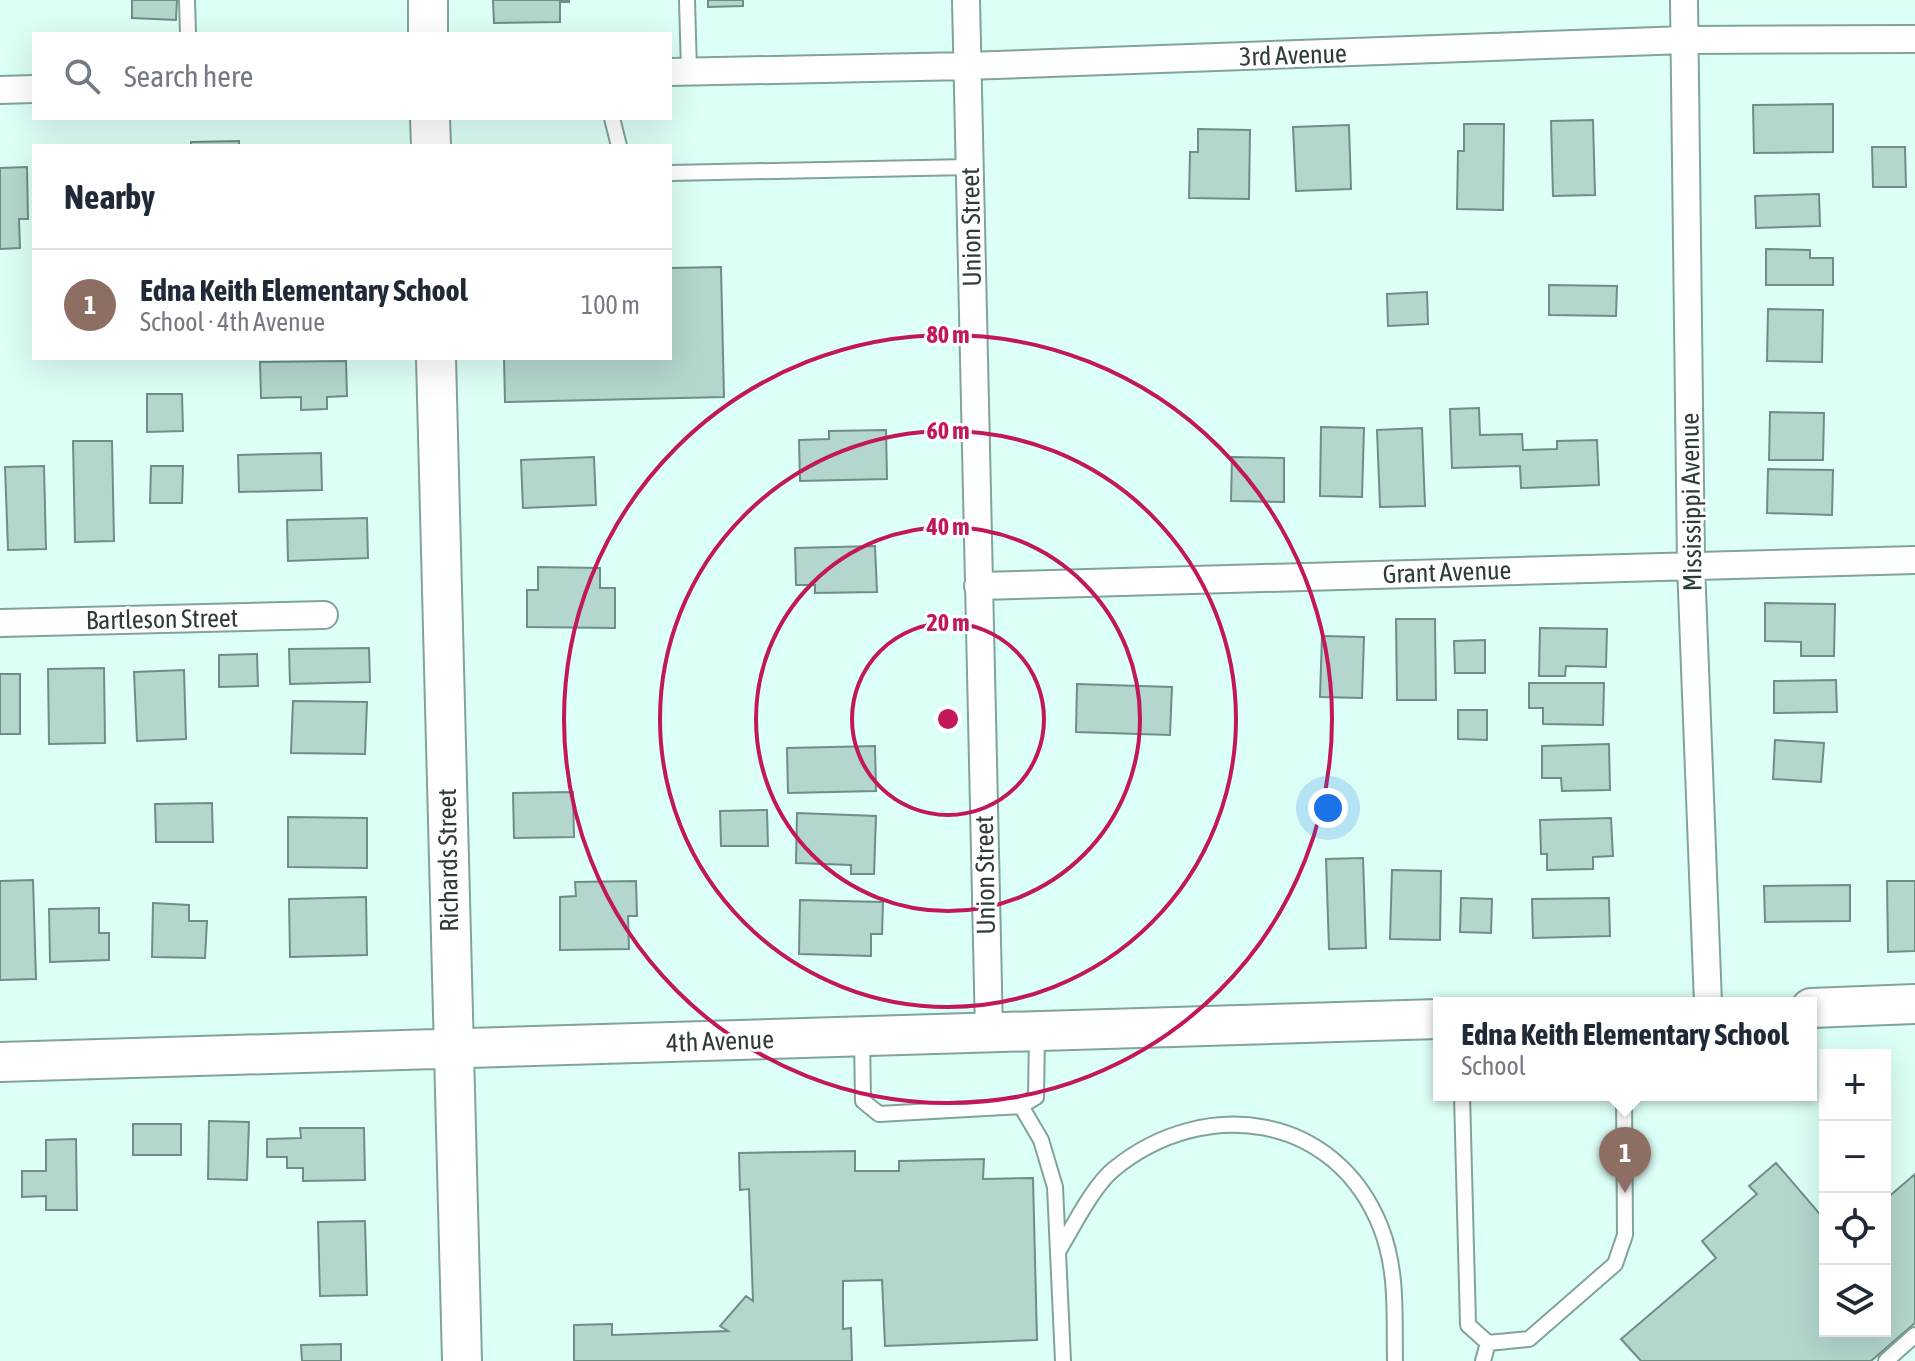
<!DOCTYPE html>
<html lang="en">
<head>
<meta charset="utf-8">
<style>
	:root { --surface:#fff; --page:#f2f2f3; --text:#1f2937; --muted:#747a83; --line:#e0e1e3; --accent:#0b8043 }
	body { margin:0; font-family:"Asap Condensed",sans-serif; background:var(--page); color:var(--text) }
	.controls { position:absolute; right:24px; bottom:24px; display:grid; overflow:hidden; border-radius:0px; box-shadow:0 8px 32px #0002 }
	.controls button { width:72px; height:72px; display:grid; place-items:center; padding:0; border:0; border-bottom:2px solid var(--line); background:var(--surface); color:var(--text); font:40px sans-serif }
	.you { position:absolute; left:1328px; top:808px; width:28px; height:28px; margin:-20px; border:6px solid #fff; border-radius:50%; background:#1a73e8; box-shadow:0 0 0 12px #1a73e833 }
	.badge { display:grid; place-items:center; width:52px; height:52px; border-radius:50%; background:var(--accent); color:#fff; font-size:26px; font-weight:700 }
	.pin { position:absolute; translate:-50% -66px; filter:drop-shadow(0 2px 4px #0008) }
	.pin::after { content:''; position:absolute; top:42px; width:28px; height:24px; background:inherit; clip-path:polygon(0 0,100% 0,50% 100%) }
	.popup { position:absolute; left:1433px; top:997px; width:384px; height:104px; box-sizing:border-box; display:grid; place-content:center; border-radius:0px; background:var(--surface); filter:drop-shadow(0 2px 6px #0005); font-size:26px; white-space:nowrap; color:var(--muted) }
	.popup b { font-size:30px; color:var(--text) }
	.popup::after { content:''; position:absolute; left:50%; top:100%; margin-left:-16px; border:16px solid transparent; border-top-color:var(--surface) }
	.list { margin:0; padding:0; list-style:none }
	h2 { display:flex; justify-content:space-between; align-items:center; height:104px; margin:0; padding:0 32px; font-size:34px }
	h2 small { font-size:26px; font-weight:400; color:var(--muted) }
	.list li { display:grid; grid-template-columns:52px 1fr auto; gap:24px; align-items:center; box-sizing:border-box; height:112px; padding:0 32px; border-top:2px solid var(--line) }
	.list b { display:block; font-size:30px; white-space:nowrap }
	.list p { margin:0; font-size:26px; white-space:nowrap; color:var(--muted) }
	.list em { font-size:26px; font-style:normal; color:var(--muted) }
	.icon { flex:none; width:44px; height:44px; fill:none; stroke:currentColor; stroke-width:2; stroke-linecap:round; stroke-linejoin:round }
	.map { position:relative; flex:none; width:1915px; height:1361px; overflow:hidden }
	.search { position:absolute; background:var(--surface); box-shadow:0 8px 32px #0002; left:32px; top:32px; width:640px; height:88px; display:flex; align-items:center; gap:20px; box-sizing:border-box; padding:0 28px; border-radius:0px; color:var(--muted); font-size:30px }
	.panel { position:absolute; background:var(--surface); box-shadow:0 8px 32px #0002; left:32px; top:144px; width:640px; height:216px; border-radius:0px }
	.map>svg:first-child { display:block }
	.building { fill:#b3d6ce; stroke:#6e8e87; stroke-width:2 }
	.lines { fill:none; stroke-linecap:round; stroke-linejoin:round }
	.lane-casing { stroke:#82a39c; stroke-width:18 }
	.street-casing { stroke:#82a39c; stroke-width:30 }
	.secondary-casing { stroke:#82a39c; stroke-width:42 }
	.lane { stroke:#fff; stroke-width:14 }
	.street { stroke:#fff; stroke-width:26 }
	.secondary { stroke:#fff; stroke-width:38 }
	.ring { fill:none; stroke:#c2185b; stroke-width:4 }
	.labels { text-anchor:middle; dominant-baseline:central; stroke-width:6; stroke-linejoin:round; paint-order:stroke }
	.street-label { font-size:26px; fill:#2e3c39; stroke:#fff }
	.centre { fill:#c2185b; stroke:#fff; stroke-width:4 }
	.ring-label { font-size:24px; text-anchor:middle; font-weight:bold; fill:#c2185b; stroke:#fff; stroke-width:6; stroke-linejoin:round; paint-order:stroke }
</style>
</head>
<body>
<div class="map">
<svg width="1915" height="1361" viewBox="0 0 1915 1361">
	<rect width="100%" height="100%" fill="#dcfff7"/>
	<path class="building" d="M132,0h45l-1,20 -44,-2z
		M493,0h76v2h-9v20l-66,1z
		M708,0h35v6l-35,1z
		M1833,104v48l-79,1 -1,-48z
		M1593,120l2,75 -42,1 -2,-75z
		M1464,124h40l-1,86 -46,-1 1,-58h6z
		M1349,125l2,64 -55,2 -3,-64z
		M1198,129l52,1 -1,69 -60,-1 1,-46h8z
		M239,141v5h-48v-4z
		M1872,147h33l1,40h-33z
		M27,167l1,52h-9l1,29 -20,1v-81z
		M1819,194l1,32 -64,2 -1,-32z
		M1766,249l44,1v8h23v27h-67z
		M721,267l3,130 -219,5 -1,-44h166v-90z
		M1549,285l68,1 -1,30 -67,-1z
		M1427,292l1,32 -40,2 -1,-32z
		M1768,309l55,1 -1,52 -55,-1z
		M346,361l1,35 -20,1v12l-26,1v-13l-40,1 -1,-36z
		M147,394h35l1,37 -36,1z
		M1479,408l1,27 42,-1 1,16 34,-1v-8l40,-1 2,45 -78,3 -1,-22 -68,2 -2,-59z
		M1770,412l54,1 -1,47h-54z
		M1321,427l43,1 -2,69 -42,-1z
		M1422,428l3,78 -45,1 -3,-77z
		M886,430l1,49 -87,2 -1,-41 30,-1v-8z
		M73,441h39l2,100 -39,1z
		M321,453l1,37 -83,2 -1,-37z
		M594,457l2,48 -73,3 -2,-48z
		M1232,457l52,1v44l-53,-1z
		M44,466l2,83 -38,1 -3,-83z
		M151,466h32l-1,37h-32z
		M1768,469l65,1 -1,45 -65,-2z
		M367,518l1,40 -80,3 -1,-41z
		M875,546l2,46 -62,1v-8h-19l-1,-37z
		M538,567l62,1v20h15v40l-88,-1v-37h11z
		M1765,603l70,1 -1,52h-33v-14l-36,-1z
		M1396,619h39l1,81h-39z
		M1540,628l67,1 -1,38 -40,-1 -1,10h-26z
		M1322,636l42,1 -2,61 -42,-1z
		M1485,640v33h-30l-1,-32z
		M369,648l1,34 -80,2 -1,-35z
		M257,654l1,32 -39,1v-32z
		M104,668l1,75 -56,1 -1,-75z
		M184,670l2,69 -49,2 -3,-69z
		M0,674h20v60h-20z
		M1836,680l1,32 -63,1v-32z
		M1529,683h75l-1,42 -60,-1v-16h-14z
		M1077,684l95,3 -2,48 -94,-3z
		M293,701l74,1 -2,52 -74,-1z
		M1458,710h29v30l-29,-1z
		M1775,740l49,3 -3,39 -48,-3z
		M1609,744l1,46 -48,1 -1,-13h-19v-32z
		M875,746l1,45 -88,2 -1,-45z
		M573,792l1,45 -60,1 -1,-45z
		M212,803l1,39h-57l-1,-38z
		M767,810l1,36h-47l-1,-35z
		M797,813l79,3 -2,58h-23v-9l-55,-2z
		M288,817l79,1v50l-79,-1z
		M1611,818l2,38 -20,1v12l-46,1v-16h-6l-1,-34z
		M1363,858l3,90 -37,1 -3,-90z
		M1392,870l49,1 -1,69 -50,-1z
		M33,880l3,99 -36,1v-99z
		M636,881l1,35h-9l1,33 -69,1v-53l16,-1 -1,-14z
		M1887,881h28v70l-27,1z
		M1850,885v36l-85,1 -1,-36z
		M366,897l1,58 -77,2 -1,-58z
		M1461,898l31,1 -1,34 -31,-1z
		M1609,898l1,38 -77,2 -1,-39z
		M800,900l83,2 -1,32h-11v22l-72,-2z
		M153,903l36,2v16h18l-2,37 -53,-1z
		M99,908v25h10v27l-59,2 -1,-53z
		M209,1121l40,1 -2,58 -39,-1z
		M133,1124h48v31h-48z
		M300,1128h64l1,52 -62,1v-13h-16v-11h-20v-18l34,-1z
		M76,1139l1,71h-31v-14l-24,1v-26h24v-31z
		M855,1151v20h44v-10l85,-2 -1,20 50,-1 4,162 -152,6 -3,-66 -39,1v48l8,-1 1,33h-278v-36l38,-1v11l116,-4 -8,-5 26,-30 7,5 -4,-112 -9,1 -1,-37z
		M1776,1163l49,57v111h60v-131l30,-26v149l-44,38h-230l-20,-22 95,-81 -14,-17 55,-47 -8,-8z
		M365,1221l2,74 -47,1 -2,-74z
		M341,1344v17h-39l-1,-16z"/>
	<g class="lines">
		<defs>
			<path id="lane" d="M187,0l1,34
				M687,0l2,71
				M612,118l7,28
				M670,173l299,-6
				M862,1037l1,64 16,13 142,-8 15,-9 1,-63
				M1462,1095l6,230 20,18 41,-4 86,-75 10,-29 -1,-140
				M1021,1106l20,34 14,47 8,174
				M1059,1250c14,-23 34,-64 55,-81 91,-74 222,-56 267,59 17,44 13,88 14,133
				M1483,1361l5,-18
				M1886,1361l29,-26"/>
			<path id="street" d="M966,0l23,1031
				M1684,0l7,565 17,438
				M670,72l297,-6 718,-26 230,-1
				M0,90l34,-1
				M978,586l937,-26
				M0,623l324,-8"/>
			<path id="secondary" d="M428,0v34
				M430,118l1,28
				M436,358l26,1003
				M1811,1008l104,-4
				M0,1062l1439,-43"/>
		</defs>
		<use href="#lane" class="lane-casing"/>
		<use href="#street" class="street-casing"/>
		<use href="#secondary" class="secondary-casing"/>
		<use href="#lane" class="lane"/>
		<use href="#street" class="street"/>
		<use href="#secondary" class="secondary"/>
	</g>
	<g class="ring">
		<circle cx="948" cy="719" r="96"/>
		<circle cx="948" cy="719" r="192"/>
		<circle cx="948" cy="719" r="288"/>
		<circle cx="948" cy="719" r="384"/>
	</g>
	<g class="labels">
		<g class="street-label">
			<text transform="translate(1293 55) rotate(-2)">3rd Avenue</text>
			<text transform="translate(971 227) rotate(-91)">Union Street</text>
			<text transform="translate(1691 502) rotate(-91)">Mississippi Avenue</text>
			<text transform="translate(1447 572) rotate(-2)">Grant Avenue</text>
			<text transform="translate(162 619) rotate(-1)">Bartleson Street</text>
			<text transform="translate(448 860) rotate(-91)">Richards Street</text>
			<text transform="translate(985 875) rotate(-91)">Union Street</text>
			<text transform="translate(720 1041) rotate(-2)">4th Avenue</text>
		</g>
	</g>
	<circle cx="948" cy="719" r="12" class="centre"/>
	<g class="ring-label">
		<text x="948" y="343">80 m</text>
		<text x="948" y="439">60 m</text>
		<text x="948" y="535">40 m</text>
		<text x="948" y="631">20 m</text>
	</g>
</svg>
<div class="controls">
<button>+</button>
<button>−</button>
<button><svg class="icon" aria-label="locate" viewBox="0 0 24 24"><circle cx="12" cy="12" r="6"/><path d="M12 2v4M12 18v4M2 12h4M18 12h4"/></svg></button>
<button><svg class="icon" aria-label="layers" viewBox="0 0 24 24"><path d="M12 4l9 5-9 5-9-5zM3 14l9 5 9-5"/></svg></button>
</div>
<div class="you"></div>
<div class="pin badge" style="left:1625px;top:1193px;background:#8d6e63">1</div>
<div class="popup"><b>Edna Keith Elementary School</b>School</div>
<div class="search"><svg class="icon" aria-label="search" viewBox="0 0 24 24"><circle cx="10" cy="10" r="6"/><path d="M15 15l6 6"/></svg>Search here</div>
<section class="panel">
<h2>Nearby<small></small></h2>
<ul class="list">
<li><span class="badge" style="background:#8d6e63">1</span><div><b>Edna Keith Elementary School</b><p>School · 4th Avenue</p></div><em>100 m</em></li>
</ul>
</section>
</div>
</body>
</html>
